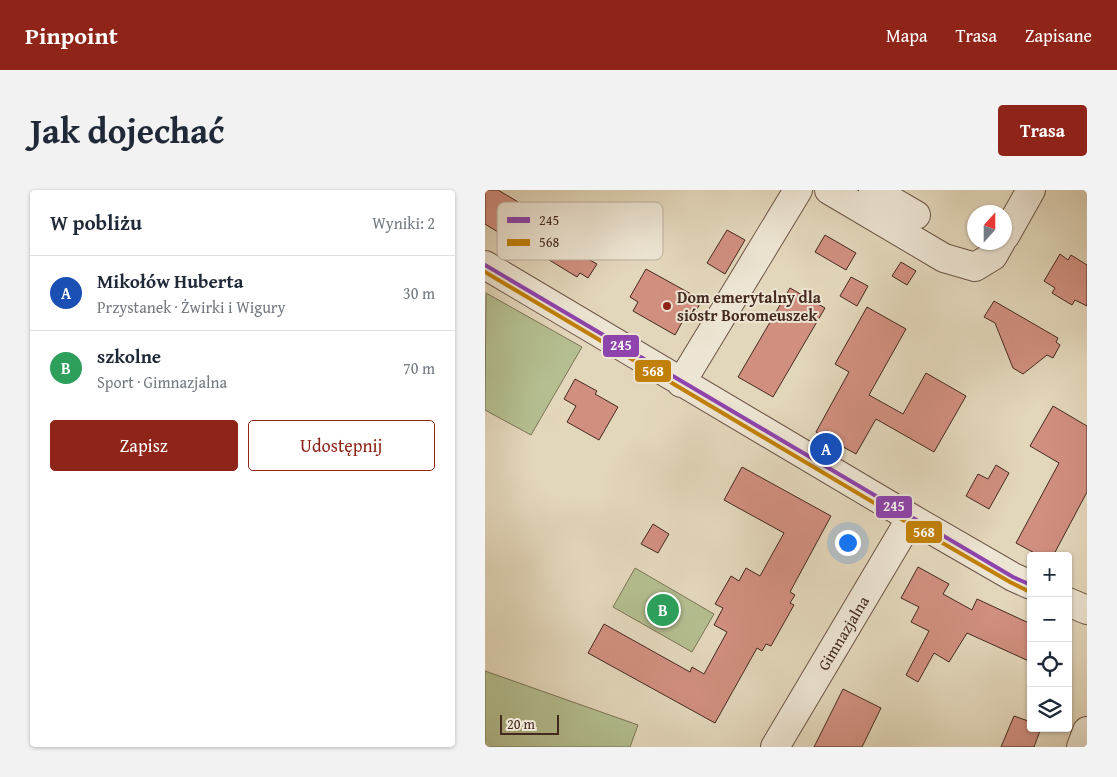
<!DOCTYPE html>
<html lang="pl">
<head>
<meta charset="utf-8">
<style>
	:root { --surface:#fff; --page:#f2f2f3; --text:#1f2937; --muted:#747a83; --line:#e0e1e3; --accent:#8f2418 }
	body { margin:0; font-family:"Gentium Book Plus",serif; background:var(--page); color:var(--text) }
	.controls { position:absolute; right:15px; bottom:15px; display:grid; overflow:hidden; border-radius:5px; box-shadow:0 1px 4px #0004 }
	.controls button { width:45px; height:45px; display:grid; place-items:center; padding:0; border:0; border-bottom:1px solid var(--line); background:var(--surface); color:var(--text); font:25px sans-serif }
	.compass { position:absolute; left:482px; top:15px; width:45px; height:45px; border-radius:50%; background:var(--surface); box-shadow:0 1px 4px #0004; rotate:21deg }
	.scale { position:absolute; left:15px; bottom:12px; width:59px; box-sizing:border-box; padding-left:5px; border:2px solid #44291f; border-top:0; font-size:14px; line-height:18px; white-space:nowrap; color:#44291f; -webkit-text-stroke:4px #ede5d3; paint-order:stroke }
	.you { position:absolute; left:362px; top:352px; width:18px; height:18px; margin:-12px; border:4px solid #fff; border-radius:50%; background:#1a73e8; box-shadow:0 0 0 8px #1a73e833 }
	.badge { display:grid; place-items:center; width:32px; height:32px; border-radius:50%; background:var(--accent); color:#fff; font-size:16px; font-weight:700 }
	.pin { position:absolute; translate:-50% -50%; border:2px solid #fff; box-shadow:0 1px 5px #0006 }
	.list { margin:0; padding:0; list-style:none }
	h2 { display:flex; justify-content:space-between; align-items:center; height:65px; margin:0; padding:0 20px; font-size:21px }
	h2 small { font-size:16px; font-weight:400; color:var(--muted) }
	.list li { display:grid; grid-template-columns:32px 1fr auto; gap:15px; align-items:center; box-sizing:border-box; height:75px; padding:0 20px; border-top:1px solid var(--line) }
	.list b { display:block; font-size:19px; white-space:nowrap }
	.list p { margin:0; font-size:16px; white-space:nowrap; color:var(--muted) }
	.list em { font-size:16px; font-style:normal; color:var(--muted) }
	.actions { display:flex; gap:10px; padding:15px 20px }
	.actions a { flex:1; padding:11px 0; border:1px solid var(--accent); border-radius:5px; text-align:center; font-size:18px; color:var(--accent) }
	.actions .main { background:var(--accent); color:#fff }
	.icon { flex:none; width:28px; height:28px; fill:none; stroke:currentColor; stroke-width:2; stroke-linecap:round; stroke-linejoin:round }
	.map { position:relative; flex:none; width:602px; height:557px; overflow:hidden; border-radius:5px }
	header { display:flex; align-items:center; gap:30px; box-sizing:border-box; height:70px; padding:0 25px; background:var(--accent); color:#fff }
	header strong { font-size:24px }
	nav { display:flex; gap:28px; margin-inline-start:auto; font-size:18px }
	.intro { display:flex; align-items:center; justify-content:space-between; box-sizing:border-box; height:120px; padding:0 30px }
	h1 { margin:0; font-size:35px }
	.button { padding:12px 22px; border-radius:5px; background:var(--accent); color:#fff; font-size:18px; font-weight:700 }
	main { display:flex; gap:30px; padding:0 30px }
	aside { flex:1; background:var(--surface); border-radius:5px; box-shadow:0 1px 4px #0004 }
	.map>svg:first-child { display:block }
	.green { fill:#b4be90; stroke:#7c7458 }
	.building { fill:#d18f80; stroke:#44291f }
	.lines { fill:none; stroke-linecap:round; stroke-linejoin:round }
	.minor-casing { stroke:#6c5446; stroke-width:30 }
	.minor { stroke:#ede5d3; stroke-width:28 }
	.bus-1-casing { stroke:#ede5d3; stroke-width:8 }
	.bus-2-casing { stroke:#ede5d3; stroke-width:8 }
	.bus-1 { stroke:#8e44ad; stroke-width:4 }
	.bus-2 { stroke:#c18009; stroke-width:4 }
	.poi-dot { fill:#8f2418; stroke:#ede5d3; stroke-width:2 }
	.labels { text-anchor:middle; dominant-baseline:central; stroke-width:4; stroke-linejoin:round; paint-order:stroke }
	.poi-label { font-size:16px; font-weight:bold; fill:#44291f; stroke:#ede5d3; text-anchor:start }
	.street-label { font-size:16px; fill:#44291f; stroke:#ede5d3 }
	.key { fill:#ede5d3; stroke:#baad9d; stroke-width:1 }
	.key-label { font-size:14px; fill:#44291f }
	.line-badge { stroke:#ede5d3; stroke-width:2 }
	.badge-label { font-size:14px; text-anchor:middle; font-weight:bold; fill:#fff }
</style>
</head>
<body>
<header>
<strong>Pinpoint</strong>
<nav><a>Mapa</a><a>Trasa</a><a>Zapisane</a></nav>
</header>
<div class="intro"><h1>Jak dojechać</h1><a class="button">Trasa</a></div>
<main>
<aside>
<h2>W pobliżu<small>Wyniki: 2</small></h2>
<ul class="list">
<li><span class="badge" style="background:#1a4fb4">A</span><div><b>Mikołów Huberta</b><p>Przystanek · Żwirki i Wigury</p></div><em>30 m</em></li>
<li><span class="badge" style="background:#2e9e5b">B</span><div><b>szkolne</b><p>Sport · Gimnazjalna</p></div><em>70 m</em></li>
</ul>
<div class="actions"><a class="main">Zapisz</a><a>Udostępnij</a></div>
</aside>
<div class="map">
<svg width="602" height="557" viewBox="0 0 602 557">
	<rect width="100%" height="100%" fill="#e3d7bb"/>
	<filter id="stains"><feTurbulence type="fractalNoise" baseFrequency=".004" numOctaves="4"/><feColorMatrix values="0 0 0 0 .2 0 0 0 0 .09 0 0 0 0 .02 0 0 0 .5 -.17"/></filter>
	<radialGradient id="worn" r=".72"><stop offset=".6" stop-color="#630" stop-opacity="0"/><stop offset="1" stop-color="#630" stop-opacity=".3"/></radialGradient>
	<path class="green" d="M1,103l96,54 -51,88 -46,-25z
		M150,378l79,46 -22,38 -79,-45z
		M0,481l153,54 -8,22h-145z"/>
	<path class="building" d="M0,0h13l32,19 -6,9 33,19 4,-7 31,18 -6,10 11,6 -9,14 -8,-5 -3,4 -31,-19 1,-4 -33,-19 -3,5 -26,-16z
		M242,40l18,10 -20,34 -18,-11z
		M340,45l31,18 -10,17 -31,-18z
		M575,64l8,6 3,-5 16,10v41l-12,-6 -3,5 -20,-12 3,-5 -11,-7z
		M416,72l15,9 -9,14 -15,-9z
		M161,79l56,31 -11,20 -6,-3 -10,18 -42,-24 5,-9 -8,-5z
		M366,87l17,9 -11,20 -17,-10z
		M305,98l35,20 -52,89 -35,-20z
		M509,111l64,37 -2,4 4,3 -7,13 -6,-3 -24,19 -10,-6 -18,-45 -11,-6z
		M382,117l39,22 -37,66 34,19 23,-41 40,23 -32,56 -58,-33 -20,35 -40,-22 33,-60 -14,-8z
		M90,189l22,12 -2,3 23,13 -19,33 -32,-18 9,-16 -12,-7z
		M568,216l34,20v66l-34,64h-13l-24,-13 43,-80 -29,-17z
		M511,275l13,8 -20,36 -23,-13 12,-22 10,5z
		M257,277l89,49 -41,76 5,3 -5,8 4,2 -23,41 -5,-2 -4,7 -5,-3 -42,75 -127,-70 16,-29 86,48 2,-5 12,7 23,-42 -13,-7 9,-17 -8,-4 16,-28 8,5 7,-13 14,8 24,-43 -60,-33z
		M168,334l16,10 -11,19 -17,-9z
		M433,377l31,17 -6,10 29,16 5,-11 54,25v38l-64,-29 -18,29 -15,-9 -16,29 -12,-7 23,-44 -18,-9 8,-15 -18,-9z
		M358,499l38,19 -19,39h-48z
		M529,526l17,6v6h10l-7,19h-33z"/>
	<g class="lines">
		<defs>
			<path id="minor" d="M344,0l115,68 31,9 18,-11 8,-14
				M388,0l43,25
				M520,46l26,-46
				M0,75l426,253 102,59 18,8
				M196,193l117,-193
				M583,412l19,8
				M290,557l136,-229
				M596,557l6,-16"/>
		</defs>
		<use href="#minor" class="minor-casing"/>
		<use href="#minor" class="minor"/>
		<defs>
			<path id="bus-1" d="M0,75l528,312 18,8"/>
			<path id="bus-2" d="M0,82l423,251 102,59 18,9"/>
		</defs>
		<use href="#bus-1" class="bus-1-casing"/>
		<use href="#bus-2" class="bus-2-casing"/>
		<use href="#bus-1" class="bus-1"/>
		<use href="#bus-2" class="bus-2"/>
	</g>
	<circle class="poi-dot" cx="182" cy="116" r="5"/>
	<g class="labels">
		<g class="poi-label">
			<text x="192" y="107">Dom emerytalny dla<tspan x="192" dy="18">sióstr Boromeuszek</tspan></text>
		</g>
		<g class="street-label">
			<text transform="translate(358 443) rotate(-59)">Gimnazjalna</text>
		</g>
	</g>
	<rect x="12" y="12" width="166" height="58" rx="8" class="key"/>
	<rect x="22" y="27" width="23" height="6" fill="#8e44ad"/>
	<rect x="22" y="49" width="23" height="7" fill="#c18009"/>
	<g class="key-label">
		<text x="54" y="35">245</text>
		<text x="54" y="57">568</text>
	</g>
	<g class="line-badge">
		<rect x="117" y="144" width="38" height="24" rx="5" fill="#8e44ad"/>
		<rect x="149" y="169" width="38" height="24" rx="5" fill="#c18009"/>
		<rect x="390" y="305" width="38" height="24" rx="5" fill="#8e44ad"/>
		<rect x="420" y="330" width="38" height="24" rx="5" fill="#c18009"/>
	</g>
	<g class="badge-label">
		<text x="136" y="160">245</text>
		<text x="168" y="186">568</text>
		<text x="409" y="321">245</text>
		<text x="439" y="347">568</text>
	</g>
	<rect width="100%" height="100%" filter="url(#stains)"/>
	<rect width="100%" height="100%" fill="url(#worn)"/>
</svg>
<div class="controls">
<button>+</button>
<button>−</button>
<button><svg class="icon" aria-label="locate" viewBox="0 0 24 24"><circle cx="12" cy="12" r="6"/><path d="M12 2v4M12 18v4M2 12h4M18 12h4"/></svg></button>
<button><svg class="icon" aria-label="layers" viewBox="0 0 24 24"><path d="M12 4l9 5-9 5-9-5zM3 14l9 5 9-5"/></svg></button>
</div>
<svg class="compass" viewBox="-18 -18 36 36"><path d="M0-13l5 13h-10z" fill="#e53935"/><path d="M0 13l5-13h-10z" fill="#747a83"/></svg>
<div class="scale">20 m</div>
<div class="you"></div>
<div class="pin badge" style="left:341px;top:259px;background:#1a4fb4">A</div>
<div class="pin badge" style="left:178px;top:420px;background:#2e9e5b">B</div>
</div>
</main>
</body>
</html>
